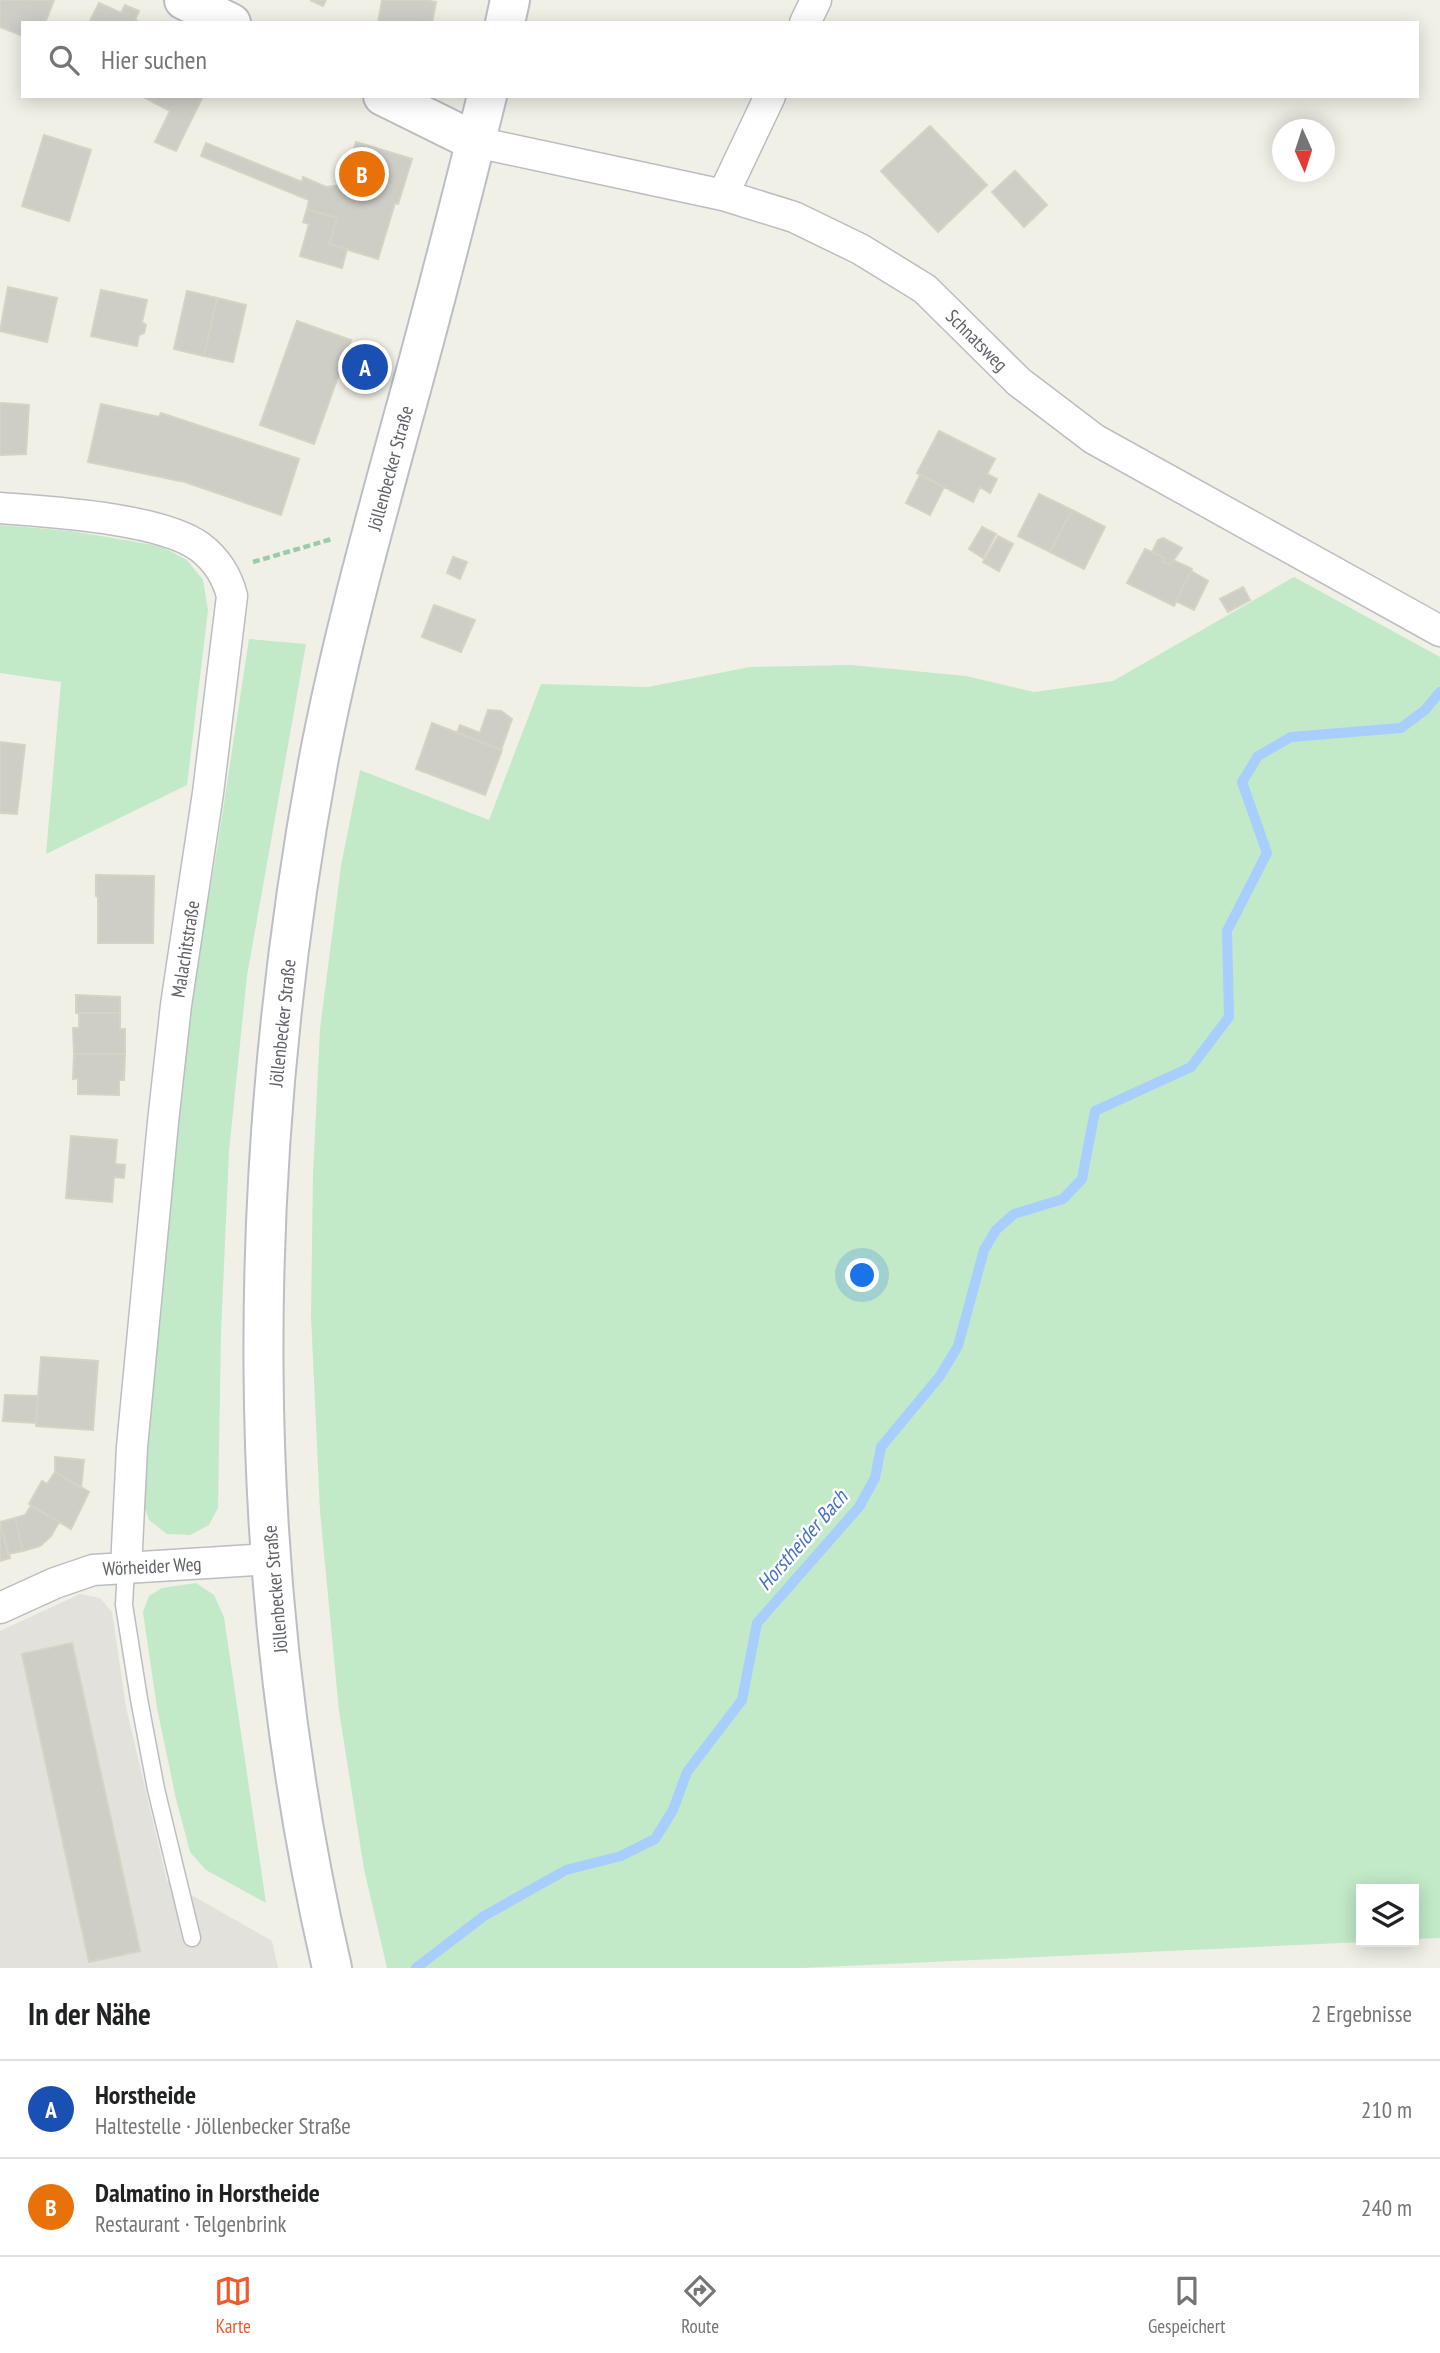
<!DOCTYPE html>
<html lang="de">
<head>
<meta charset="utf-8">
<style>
	:root { --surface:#fff; --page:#f6f6f6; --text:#202124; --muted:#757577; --line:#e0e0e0; --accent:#f0582d }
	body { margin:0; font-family:"PT Sans Narrow",sans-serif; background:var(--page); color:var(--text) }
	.controls { position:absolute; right:21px; bottom:21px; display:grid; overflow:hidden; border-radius:0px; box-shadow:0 4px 18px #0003 }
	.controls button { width:63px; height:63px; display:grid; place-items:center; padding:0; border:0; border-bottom:2px solid var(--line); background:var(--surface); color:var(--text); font:35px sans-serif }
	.compass { position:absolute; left:1272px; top:119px; width:63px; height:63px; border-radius:50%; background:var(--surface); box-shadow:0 4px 18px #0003; rotate:177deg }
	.you { position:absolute; left:863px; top:1276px; width:24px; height:24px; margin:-18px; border:5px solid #fff; border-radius:50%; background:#1a73e8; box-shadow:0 0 0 10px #1a73e833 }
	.badge { display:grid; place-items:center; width:46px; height:46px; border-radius:50%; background:var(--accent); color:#fff; font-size:23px; font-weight:700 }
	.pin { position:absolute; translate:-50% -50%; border:4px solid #fff; box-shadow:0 2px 7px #0006 }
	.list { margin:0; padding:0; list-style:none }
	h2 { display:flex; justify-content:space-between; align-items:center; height:91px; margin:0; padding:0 28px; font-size:30px }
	h2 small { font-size:23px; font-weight:400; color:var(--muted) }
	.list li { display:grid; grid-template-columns:46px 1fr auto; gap:21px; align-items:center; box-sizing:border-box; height:98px; padding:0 28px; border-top:2px solid var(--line) }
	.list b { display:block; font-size:26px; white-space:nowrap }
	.list p { margin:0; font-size:23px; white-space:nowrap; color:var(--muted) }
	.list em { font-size:23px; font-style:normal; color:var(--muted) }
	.icon { flex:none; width:38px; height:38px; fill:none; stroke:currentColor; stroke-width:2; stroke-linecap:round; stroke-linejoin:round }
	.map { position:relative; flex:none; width:1440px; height:1968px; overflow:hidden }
	.search { position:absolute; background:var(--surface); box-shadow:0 4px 18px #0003; left:21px; right:21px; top:21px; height:77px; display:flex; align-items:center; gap:18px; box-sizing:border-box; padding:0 24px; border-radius:0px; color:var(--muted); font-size:26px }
	.sheet { height:287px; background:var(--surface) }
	nav { display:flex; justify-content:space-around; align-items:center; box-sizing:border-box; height:98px; border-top:2px solid var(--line); background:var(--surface); font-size:19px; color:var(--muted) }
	nav a { display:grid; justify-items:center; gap:4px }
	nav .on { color:var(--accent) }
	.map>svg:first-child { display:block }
	.industrial { fill:#e2e1db }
	.green { fill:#c2e9c8 }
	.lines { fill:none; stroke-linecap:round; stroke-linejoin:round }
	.stream { stroke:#a8cdff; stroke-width:10 }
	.building { fill:#cecdc6; stroke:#d6d3c4; stroke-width:2 }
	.service-casing { stroke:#bbbdc2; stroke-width:19 }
	.minor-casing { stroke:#bbbdc2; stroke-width:33 }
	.tertiary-casing { stroke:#bbbdc2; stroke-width:42 }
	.secondary-casing { stroke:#bcbec5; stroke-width:42 }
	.path { stroke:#9bcaaf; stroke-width:4.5; stroke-dasharray:7 3.5; stroke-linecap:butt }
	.service { stroke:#fff; stroke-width:16 }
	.minor { stroke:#fff; stroke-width:30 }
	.tertiary { stroke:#fff; stroke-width:38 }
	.secondary { stroke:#fff; stroke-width:38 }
	.labels { text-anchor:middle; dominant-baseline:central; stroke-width:5; stroke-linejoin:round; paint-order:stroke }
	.street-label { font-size:19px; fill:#5e6167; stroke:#fff }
	.water-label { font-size:21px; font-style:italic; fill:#4472c9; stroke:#fff }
</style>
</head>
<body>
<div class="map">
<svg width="1440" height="1968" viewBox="0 0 1440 1968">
	<rect width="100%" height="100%" fill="#f1f0e7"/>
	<path class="industrial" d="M80,1594l20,4 12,14 14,95 41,174 105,60 6,27h-278v-337z"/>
	<path class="green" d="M0,525l71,6 89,15 27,14 16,20 5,30 -21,175 -141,69 15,-172 -61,-9z
		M1294,577l146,80v1281l-26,1v-50h-53v53h3l-563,26h-414l-23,-99 -25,-158 -19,-200 -9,-195 2,-142 7,-145 21,-163 19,-96 129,50 52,-136 107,3 102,-20 101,-2 115,11 68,16 79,-11z
		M249,639l57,5 -59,332 -18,175 -8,182 -3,175 -9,17 -19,10 -23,-1 -18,-14 -8,-24 37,-419 40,-234z
		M196,1583l18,12 10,22 42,286 -60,-33 -16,-18 -14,-53 -19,-91 -14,-96 6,-16 13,-8z"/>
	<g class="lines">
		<path class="stream" d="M416,1968l68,-52 82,-46 55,-14 34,-17 18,-29 14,-38 55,-72 15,-77 102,-116 16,-29 6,-31 59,-71 18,-30 26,-96 12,-20 18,-16 49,-15 19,-20 13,-68 96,-44 38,-50 -2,-86 40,-78 -25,-71 16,-26 33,-19 110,-9 24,-18 15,-18"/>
	</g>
	<path class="building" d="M0,0h54l-9,23h-22v13l-23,-9z
		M310,0h16l-3,6z
		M382,0h43l11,2 -4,21h-54z
		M99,3l22,10 4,-8 14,6 -4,9 6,3h-52z
		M145,96h58l-27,55 -21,-9 15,-31 -25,-13z
		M930,126l57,59 -49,47 -57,-61z
		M44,135l47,15 -22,71 -47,-15z
		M356,142l56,17 -14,45 -3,-1 -17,56 -49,-15 8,-26 -30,-9 2,-9 -108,-44 5,-13 96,39 1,-5 23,10 16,-2z
		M1015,171l32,34 -23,22 -32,-35z
		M307,209l30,9 -8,26 18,5 -5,19 -42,-12 9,-32 -6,-2z
		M8,287l49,11 -10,44 -47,-11z
		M101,290l46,10 -5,22 4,3 -2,8 -5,2 -2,11 -46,-10z
		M187,291l30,7 -13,58 -30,-7z
		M217,298l29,7 -13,57 -29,-6z
		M297,321l54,19 -37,104 -54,-19z
		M0,403l29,2 -3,49 -26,1z
		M101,404l58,13 2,-4 138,46 -18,56 -96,-33 -97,-20z
		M939,431l56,28 -8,15 10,5 -7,14 -10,-6 -7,15 -56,-29z
		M920,475l24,12 -14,28 -24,-12z
		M1039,494l33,16 -22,42 -32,-16z
		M1072,510l33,17 -21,42 -34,-17z
		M982,527l14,7 -13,24 -14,-9z
		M998,536l15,8 -14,27 -16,-9z
		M1163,538l19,10 -12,17 -8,-4 2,-3 -12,-6 6,-12z
		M1145,549l19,9 -2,3 8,4 3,-5 19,9 -18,37 -47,-23z
		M453,557l14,5 -7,17 -13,-6z
		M1191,571l17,10 -14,29 -18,-9z
		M1243,587l7,13 -22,12 -8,-13z
		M434,605l41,15 -14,32 -39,-15z
		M488,710l13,1 11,8 -11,31 -44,-17 3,-8 20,8z
		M432,723l70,27 -17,45 -69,-26z
		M0,742l25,3 -8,69 -17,-1z
		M96,875l58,1 -1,67h-55v-46l-2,-1z
		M76,995l44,2v16h-44z
		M79,1013h41v16h5v25h-51l-1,-26h6z
		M74,1054h51l-1,26h-5v15l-41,-1v-16l-5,1z
		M71,1136l46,4 -2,24 10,1 -1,13 -10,-1 -2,25 -46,-4z
		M41,1357l57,4 -5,69 -57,-4z
		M5,1395l33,1 -2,27 -33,-2z
		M55,1457l29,3 -3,28 -26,-16z
		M55,1472l34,20 -18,37 -42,-25 13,-23 5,3z
		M31,1506l28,16 -8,14 -11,10 -17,5 -8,-33 10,-3z
		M15,1518l8,33 -15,3 -8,-32z
		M0,1522l10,36 -10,3z
		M72,1643l68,308 -51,11 -67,-308z"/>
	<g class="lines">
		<defs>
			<path id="service" d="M126,1568l-2,37 15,94 17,90 36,149"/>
			<path id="minor" d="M805,23l11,-23
				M476,142l247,53 71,22 66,32 65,40 94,93 75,57 346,192
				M723,195l47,-99
				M0,508c50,4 161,10 200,39 17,13 27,29 32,49l-24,197 -32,212 -13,117 -31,325 -6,121
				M0,1608l55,-25 38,-13 177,-11"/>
			<path id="tertiary" d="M184,0l47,23
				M383,96l93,46"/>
			<path id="secondary" d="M505,23l5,-23
				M332,1968c-91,-395 -87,-807 -14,-1205 21,-112 52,-224 82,-334 31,-111 59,-221 87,-333"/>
		</defs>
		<use href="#service" class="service-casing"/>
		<use href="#minor" class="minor-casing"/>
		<use href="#tertiary" class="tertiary-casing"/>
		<use href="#secondary" class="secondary-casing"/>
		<path class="path" d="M253,562l79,-23"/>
		<use href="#service" class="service"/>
		<use href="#minor" class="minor"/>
		<use href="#tertiary" class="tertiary"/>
		<use href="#secondary" class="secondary"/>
	</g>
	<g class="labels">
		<g class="street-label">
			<text transform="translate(977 340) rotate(45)">Schnatsweg</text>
			<text transform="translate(390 468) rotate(-75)">Jöllenbecker Straße</text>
			<text transform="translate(185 949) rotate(-81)">Malachitstraße</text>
			<text transform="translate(282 1023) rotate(-84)">Jöllenbecker Straße</text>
			<text transform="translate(152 1566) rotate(-3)">Wörheider Weg</text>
			<text transform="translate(275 1589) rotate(-95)">Jöllenbecker Straße</text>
		</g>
		<g class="water-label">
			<text transform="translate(802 1540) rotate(-49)">Horstheider Bach</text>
		</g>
	</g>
</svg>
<div class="controls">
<button><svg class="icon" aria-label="layers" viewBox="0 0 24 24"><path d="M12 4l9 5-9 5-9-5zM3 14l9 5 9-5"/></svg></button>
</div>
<svg class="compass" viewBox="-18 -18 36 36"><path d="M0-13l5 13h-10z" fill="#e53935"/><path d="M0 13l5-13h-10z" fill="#757577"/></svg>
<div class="you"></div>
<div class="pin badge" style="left:365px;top:367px;background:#1a4fb4">A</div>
<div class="pin badge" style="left:362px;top:174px;background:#e8710a">B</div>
<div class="search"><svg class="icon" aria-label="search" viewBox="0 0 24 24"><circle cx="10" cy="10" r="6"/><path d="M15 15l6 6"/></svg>Hier suchen</div>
</div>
<section class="sheet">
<h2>In der Nähe<small>2 Ergebnisse</small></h2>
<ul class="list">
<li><span class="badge" style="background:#1a4fb4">A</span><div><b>Horstheide</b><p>Haltestelle · Jöllenbecker Straße</p></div><em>210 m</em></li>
<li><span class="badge" style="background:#e8710a">B</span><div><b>Dalmatino in Horstheide</b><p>Restaurant · Telgenbrink</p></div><em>240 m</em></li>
</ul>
</section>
<nav>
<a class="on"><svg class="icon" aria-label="map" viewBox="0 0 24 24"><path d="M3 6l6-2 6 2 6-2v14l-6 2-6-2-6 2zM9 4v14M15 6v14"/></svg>Karte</a>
<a><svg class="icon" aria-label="directions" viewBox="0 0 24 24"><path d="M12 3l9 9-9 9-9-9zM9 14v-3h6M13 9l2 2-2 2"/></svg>Route</a>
<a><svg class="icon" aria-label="saved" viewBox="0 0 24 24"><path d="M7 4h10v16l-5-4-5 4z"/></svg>Gespeichert</a>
</nav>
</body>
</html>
